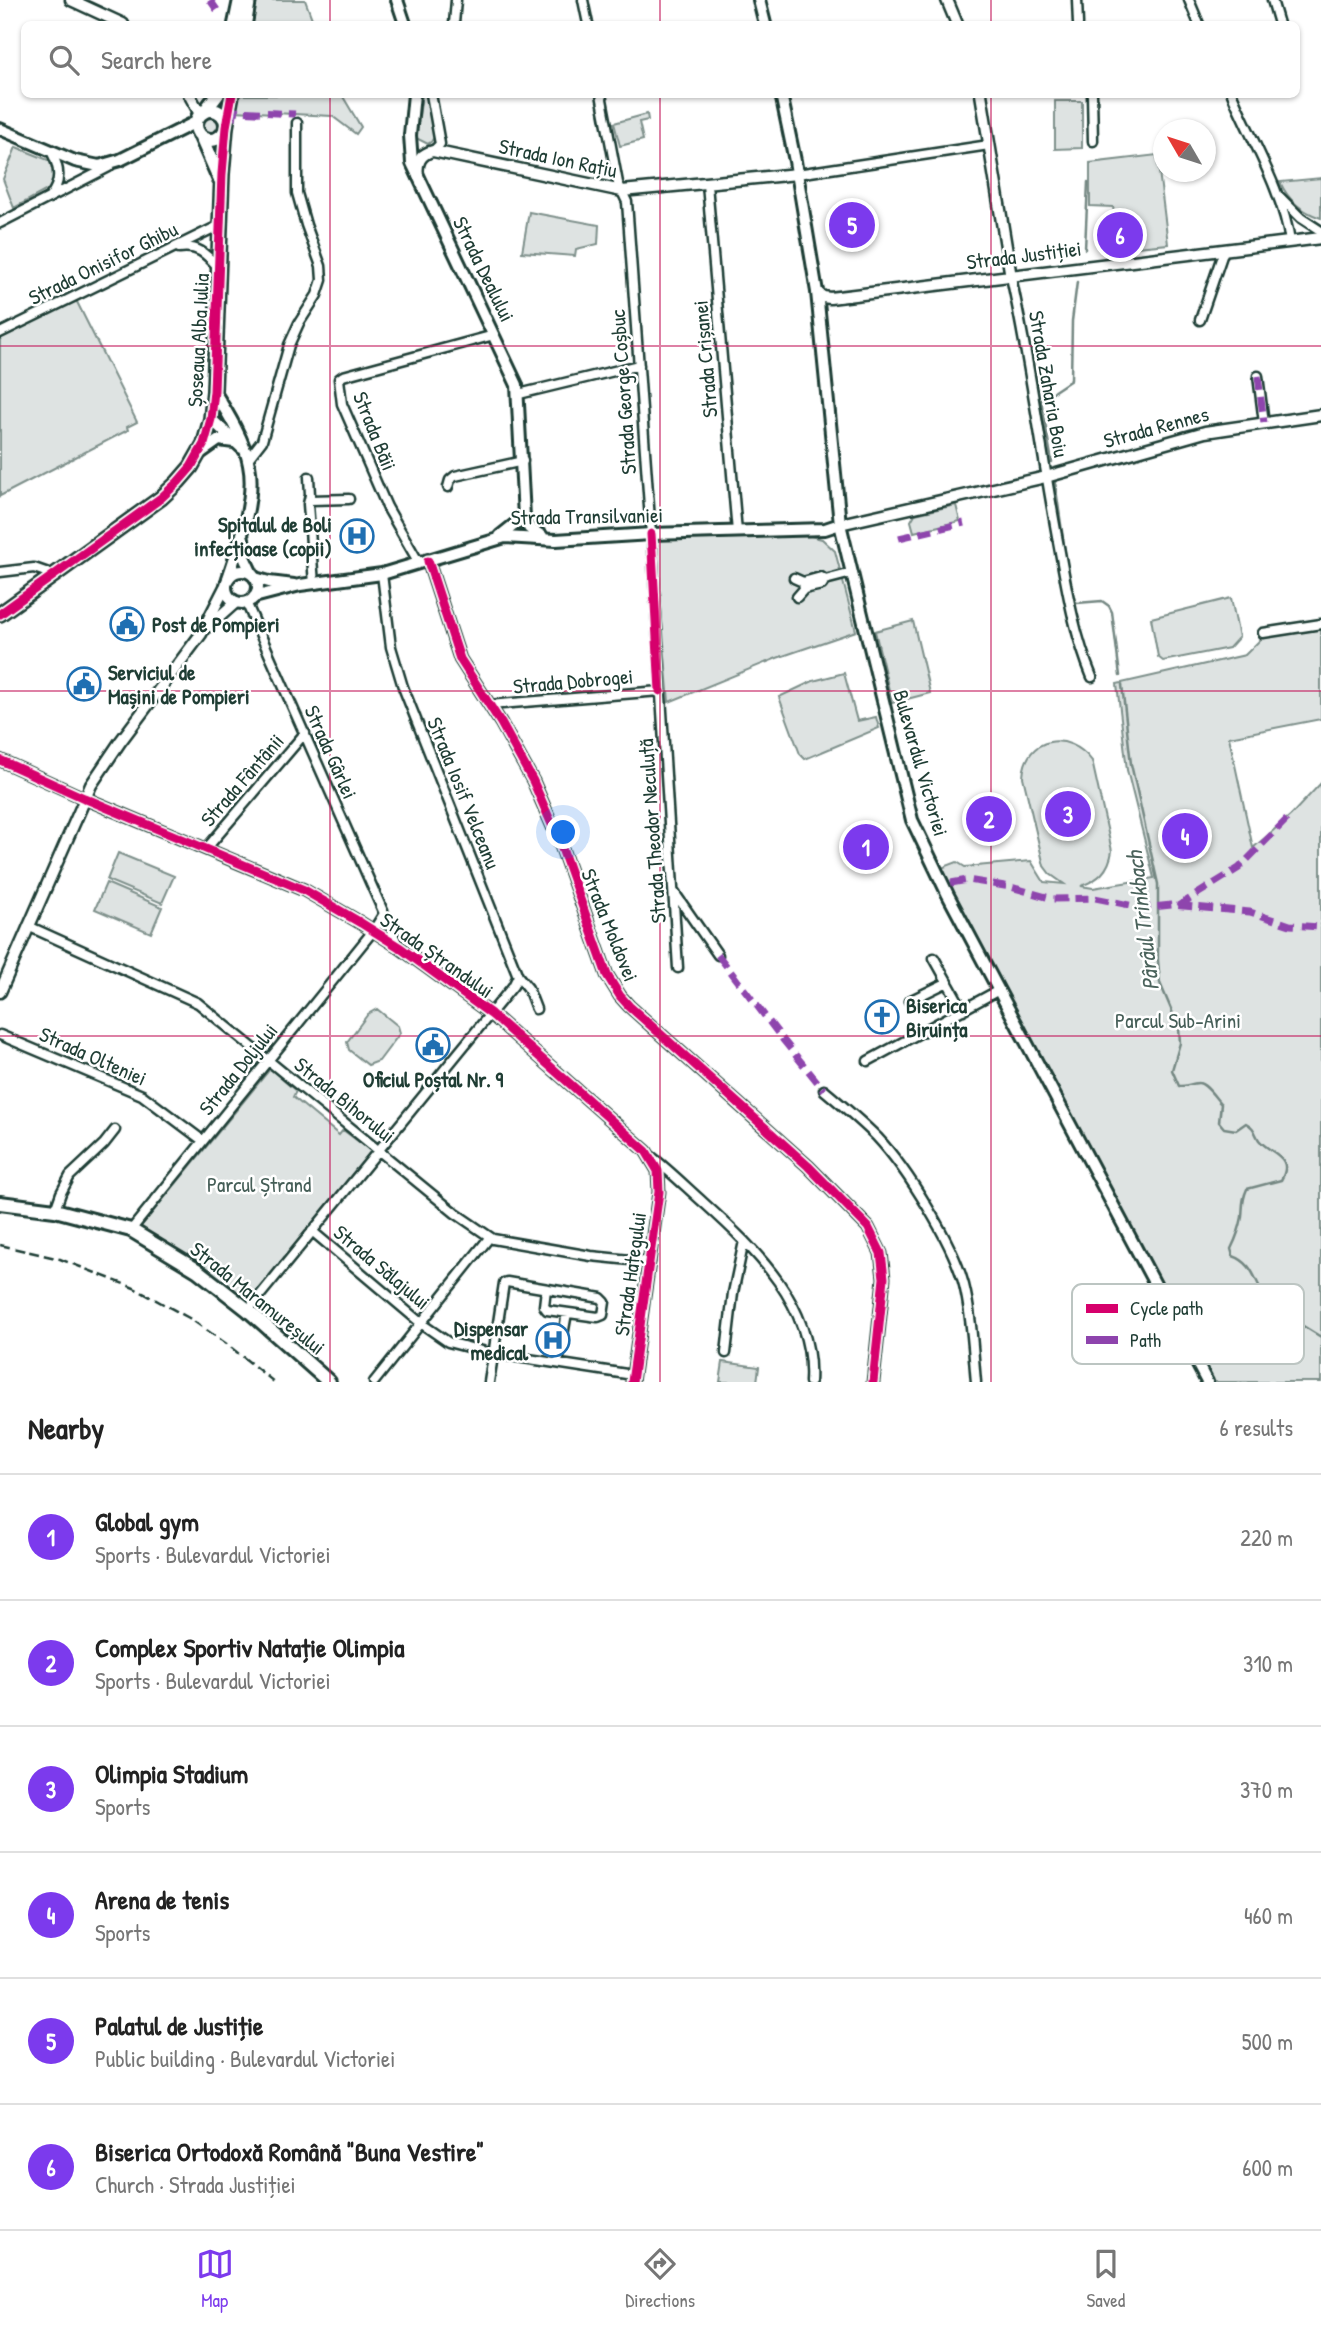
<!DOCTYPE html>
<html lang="en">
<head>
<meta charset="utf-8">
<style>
	:root { --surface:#fff; --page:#f6f6f6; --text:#222; --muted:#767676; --line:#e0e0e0; --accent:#7c3aed }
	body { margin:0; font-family:"Patrick Hand",sans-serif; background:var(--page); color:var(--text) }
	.compass { position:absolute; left:1153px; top:119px; width:63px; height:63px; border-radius:50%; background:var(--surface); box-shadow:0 2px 5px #0004; rotate:309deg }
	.you { position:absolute; left:564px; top:833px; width:24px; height:24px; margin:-18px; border:5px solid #fff; border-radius:50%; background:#1a73e8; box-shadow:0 0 0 10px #1a73e833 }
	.badge { display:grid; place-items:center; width:46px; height:46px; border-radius:50%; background:var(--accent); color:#fff; font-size:23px; font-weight:700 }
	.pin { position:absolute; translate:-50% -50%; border:4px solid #fff; box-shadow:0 2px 7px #0006 }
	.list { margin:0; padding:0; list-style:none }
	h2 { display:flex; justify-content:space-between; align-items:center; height:91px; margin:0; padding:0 28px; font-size:30px }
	h2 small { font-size:23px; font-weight:400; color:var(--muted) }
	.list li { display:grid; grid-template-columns:46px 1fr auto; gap:21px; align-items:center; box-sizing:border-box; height:126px; padding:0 28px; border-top:2px solid var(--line) }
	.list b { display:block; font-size:26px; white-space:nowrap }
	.list p { margin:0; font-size:23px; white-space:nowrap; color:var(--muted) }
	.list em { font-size:23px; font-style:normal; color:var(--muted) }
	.icon { flex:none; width:38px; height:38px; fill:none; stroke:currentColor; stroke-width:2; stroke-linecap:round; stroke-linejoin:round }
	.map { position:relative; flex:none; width:1321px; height:1382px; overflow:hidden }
	.search { position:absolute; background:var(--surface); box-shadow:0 2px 5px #0004; left:21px; right:21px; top:21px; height:77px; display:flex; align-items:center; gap:18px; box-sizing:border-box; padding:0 24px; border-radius:10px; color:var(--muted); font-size:26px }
	.sheet { height:847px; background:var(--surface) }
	nav { display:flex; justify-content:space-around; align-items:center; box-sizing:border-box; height:98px; border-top:2px solid var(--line); background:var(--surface); font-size:19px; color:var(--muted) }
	nav a { display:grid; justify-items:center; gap:4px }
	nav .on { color:var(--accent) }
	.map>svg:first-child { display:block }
	.green { fill:#dee3e2; stroke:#7e908b; stroke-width:2 }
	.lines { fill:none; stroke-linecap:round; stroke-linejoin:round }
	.stream { stroke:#758883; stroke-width:2.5 }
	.minor-casing { stroke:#1f3d34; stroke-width:13 }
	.tertiary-casing { stroke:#1f3d34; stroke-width:15 }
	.secondary-casing { stroke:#1f3d34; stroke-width:16 }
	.primary-casing { stroke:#1f3d34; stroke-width:18 }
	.minor { stroke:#fff; stroke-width:8 }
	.tertiary { stroke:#fff; stroke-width:10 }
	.secondary { stroke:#fff; stroke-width:10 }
	.primary { stroke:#fff; stroke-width:12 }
	.rail { stroke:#1f3d34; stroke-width:2.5; stroke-dasharray:10 5; stroke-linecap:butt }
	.quiet { stroke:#8e44ad; stroke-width:7; stroke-dasharray:14 7; stroke-linecap:butt }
	.cycleway-casing { stroke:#fff; stroke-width:13 }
	.cycleway { stroke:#d6006c; stroke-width:9 }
	.grid { fill:none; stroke:#c2185b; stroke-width:2; stroke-opacity:0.55 }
	.labels { text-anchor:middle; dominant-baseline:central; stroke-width:5; stroke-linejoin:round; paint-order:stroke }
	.street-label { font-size:21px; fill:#1f3d34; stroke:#fff }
	.poi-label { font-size:21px; font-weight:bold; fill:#1f3d34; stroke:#fff; text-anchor:start }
	.park-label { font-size:21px; fill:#455e57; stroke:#fff }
	.water-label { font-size:23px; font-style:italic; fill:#4a625b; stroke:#fff }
	.key { fill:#fff; stroke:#bcc5c2; stroke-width:2 }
	.key-label { font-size:19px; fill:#1f3d34 }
</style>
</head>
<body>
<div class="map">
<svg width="1321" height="1382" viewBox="0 0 1321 1382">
	<rect width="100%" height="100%" fill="#fff"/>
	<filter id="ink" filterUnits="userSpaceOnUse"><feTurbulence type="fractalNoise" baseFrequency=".0143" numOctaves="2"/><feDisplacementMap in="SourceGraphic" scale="14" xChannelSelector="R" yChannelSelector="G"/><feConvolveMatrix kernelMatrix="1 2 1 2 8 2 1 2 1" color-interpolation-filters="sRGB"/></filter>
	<g filter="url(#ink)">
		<path class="green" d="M253,0h52l9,24h-66z
			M234,95h108l19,32 -5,7 -24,-18 -98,-5z
			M422,95h7c3,14 14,41 -1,49l-12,-6z
			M1055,101h27v47l-27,1z
			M647,114l1,6 -9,2 4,18 -23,6 -6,-23z
			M201 126a10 10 0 1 1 20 0a10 10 0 1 1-20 0Z
			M16,147l37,15 2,17 -6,10 -35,19 -11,-29z
			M1157,155l11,89 -43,4c3,-11 10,-23 1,-32h-5l-5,6 -3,-15 -23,-1v-43z
			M1321,178v40c-19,-6 -33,-18 -41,-36z
			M529,212l70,13 -1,19 -22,5 -1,7 -53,-4z
			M76,300l61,122 -10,5 1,3 -128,66v-159z
			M956,505l4,16 -46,11 -3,-11 4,-7z
			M810,536l12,3 13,12 21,80 -79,27 -108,44 -14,-164z
			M1231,598l8,39 -10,11 -66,13 -5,-4 -7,-39z
			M913,621l17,72 -38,10 -17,-72z
			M1321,629v90l-92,18 24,111 38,-33 30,-32v599h-114l-271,-512 21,-8 8,5 66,-6 13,21 20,2 -14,-10 -6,-8 -21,-89c2,-41 46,-47 69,-16l20,90c-3,20 -14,29 -31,35l12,2 61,-10 -27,-108 -10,-86 128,-29 17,-17z
			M844,673l13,48 19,-4 3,11 -74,31 -5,-5 -21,-57 34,-16z
			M118,853l56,23 -12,27 -55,-23z
			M106,883l56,24 -11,26 -56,-24z
			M377,1009l21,17 2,7 -21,28 -11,4 -19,-15 -2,-8 21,-28z
			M270,1069l26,22 -3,6 46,38 4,-5 28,21 -123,151 -25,-22 -85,-50z
			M723,1362l36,5 -2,15h-37z"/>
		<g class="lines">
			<path class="stream" d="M1085,249l3,-67
				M1052,462l-11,-62 30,-20 1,-59 5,-39
				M1055,482l13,92
				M1072,598l5,5 25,-2 7,5 3,6 8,64
				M1122,685l9,79 27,120v76l2,23 19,45 1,15 -8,27 7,16c7,1 12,-3 19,-3 8,0 17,15 23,21l-2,18 5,6 12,2 10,-7c9,5 8,9 13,17 11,14 36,16 22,40l-34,9c-5,11 -4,16 -5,28 -2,11 -6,22 -11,32l2,7c20,7 21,23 31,39 4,6 9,12 14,19l9,2 34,21"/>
			<defs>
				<path id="minor" d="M583,0l5,24
					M1077,0l1,24
					M1189,0l10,24
					M1272,0l7,24
					M454,24l2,-24
					M431,94l9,50 -7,7
					M601,94l17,89 9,19 24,332 27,434
					M1092,94l1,47
					M1232,94c19,45 52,100 58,148
					M797,174l192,-29
					M707,184l30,348
					M1280,197l21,21 20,13
					M49,198c13,-16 11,-30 2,-47
					M0,223l109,-56
					M179,248c19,-3 27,6 39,19
					M1011,277c19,85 30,173 46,259 9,48 16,95 35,141
					M1200,320l24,-70
					M0,333l220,-108
					M1258,376l6,47
					M519,394l120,-29
					M248,459l14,-18 27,-96 10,-22 18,-28 5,-15 -1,-14 -15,-41 -9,-32v-70
					M309,477l1,18 -2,9 6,80
					M448,487l2,-7 5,-4 68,-15
					M310,500l39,-1
					M419,563l-32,-56 -45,-103 -3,-25 4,-3 151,-41
					M0,572l34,-4 20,7
					M794,578l9,4 1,7 -7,8
					M803,582l18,-5 4,3 27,-7
					M804,589l18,-4 3,-5
					M246,602l152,343
					M1263,633l58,-9
					M489,705l171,-14
					M206,849l99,-116
					M674,892l44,63
					M28,926l170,77 257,210 38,26 98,17 59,6
					M934,958l29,52
					M518,976l10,12 8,21
					M909,1001l39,-19
					M0,1035l142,60 60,45
					M868,1061l131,-71
					M824,1090c18,15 36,30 53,47 30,32 76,106 87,148 8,32 9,65 12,97
					M652,1157c18,14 35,31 52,46 52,47 111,103 106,179
					M55,1210l6,-17 9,-17 34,-32 11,-14
					M131,1230l242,-299 10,-16
					M312,1231l110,93 26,18 42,11 143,22
					M248,1310l265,-324 5,-10 -115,-289 -12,-40 -9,-73
					M726,1353l7,-60 11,-52
					M558,1363l9,-50
					M374,1382l115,-144
					M489,1382l15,-99 3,-1 94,16 4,4 -2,13 -5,2 -51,-7 -3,-4 2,-17"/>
				<path id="tertiary" d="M71,0l52,24
					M947,0l10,24
					M189,94l11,20
					M981,94l30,183
					M418,176c-2,-13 2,-22 15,-25l189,40 175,-17
					M817,292l6,5 7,1 491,-60
					M840,524l206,-47 159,-45 116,-17
					M428,561l32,98 41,64 32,58 27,62 47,132 13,21 9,10 179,160 60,61 13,26 3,25 -11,104
					M209,626l27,-24
					M0,760l84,38 220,92 57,33 38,24 92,67 155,137 12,20 1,21 -27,190
					M0,992l91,-207 29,-43 81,-108 24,-47"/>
				<path id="secondary" d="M397,0l8,24
					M759,0l6,24
					M414,94l-4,41 2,28 105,222 7,132 5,11 13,8
					M781,94l14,67 22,131 23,232 72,296 36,75 259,487
					M0,129l75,32 24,5 21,-6 76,-38
					M214,391c13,21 31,50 35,74 7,33 -10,81 -21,113
					M211,419l31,29
					M202,452l17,-12 15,2
					M500,536l24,-19
					M243,538l1,19 8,17
					M226 587a16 16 0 1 1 32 0a16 16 0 1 1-32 0Z
					M255,578l14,4 25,3
					M254,597l46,-12 82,-11 123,-37 51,3 95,-6 174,-5 15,-5"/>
				<path id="primary" d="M235,24l5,-24
					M245,24l4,-24
					M196 125a15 15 0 1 1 30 0a15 15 0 1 1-30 0Z
					M205,111l13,-17
					M201,137l18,41
					M0,614l161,-116 17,-16 13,-15 13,-23 7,-25 3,-28 8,-217 4,-47 6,-33
					M0,1203l55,7 76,20 66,40 51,40 81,72"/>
			</defs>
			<use href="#minor" class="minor-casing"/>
			<use href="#tertiary" class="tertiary-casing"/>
			<use href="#secondary" class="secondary-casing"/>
			<use href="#primary" class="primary-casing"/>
			<use href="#minor" class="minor"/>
			<use href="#tertiary" class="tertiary"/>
			<use href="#secondary" class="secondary"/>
			<use href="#primary" class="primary"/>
			<path class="rail" d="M0,1245l60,14 74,29 55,30 39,27 46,37"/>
			<path class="quiet" d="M210,0l7,10
				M233,120l1,-9 61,3
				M1258,376l6,47
				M899,538l65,-15
				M951,883l17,-3 43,7 42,12 42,-1 49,10 28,-3 78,7 40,13 31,2
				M1178,906l61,-38 52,-53
				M718,955l66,86 40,49"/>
			<defs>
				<path id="cycleway" d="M651,534l9,157
					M428,561l32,98 41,64 32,58 27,62 47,132 13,21 9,10 179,160 60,61 13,26 3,25 -11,104
					M0,614l161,-116 17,-16 13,-15 13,-23 7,-25 3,-28 8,-217 4,-47 6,-33
					M0,760l84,38 220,92 57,33 38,24 92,67 155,137 12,20 1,21 -27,190"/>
			</defs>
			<use href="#cycleway" class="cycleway-casing"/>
			<use href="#cycleway" class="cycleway"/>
		</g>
	</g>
	<path class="grid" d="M330,0v24M660,0v24M991,0v24M330,94v1288M660,94v1288M991,94v1288M0,346h1321M0,691h1321M0,1036h1321"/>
	<defs>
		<symbol id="hospital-ring" viewBox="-11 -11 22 22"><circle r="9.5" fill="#fff" stroke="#1f6fb2" stroke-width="1.5"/><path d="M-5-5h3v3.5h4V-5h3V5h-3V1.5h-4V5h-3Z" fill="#1f6fb2"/></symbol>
		<symbol id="civic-ring" viewBox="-11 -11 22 22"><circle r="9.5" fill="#fff" stroke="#1f6fb2" stroke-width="1.5"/><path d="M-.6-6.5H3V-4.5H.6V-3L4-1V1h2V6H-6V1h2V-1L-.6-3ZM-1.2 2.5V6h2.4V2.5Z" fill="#1f6fb2"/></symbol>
		<symbol id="church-ring" viewBox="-11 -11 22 22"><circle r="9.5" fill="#fff" stroke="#1f6fb2" stroke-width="1.5"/><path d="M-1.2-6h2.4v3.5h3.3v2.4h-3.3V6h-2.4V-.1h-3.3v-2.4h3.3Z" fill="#1f6fb2"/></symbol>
	</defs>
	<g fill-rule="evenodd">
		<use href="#hospital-ring" x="338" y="517" width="38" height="38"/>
		<use href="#civic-ring" x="108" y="605" width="38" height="38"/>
		<use href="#civic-ring" x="65" y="665" width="38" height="38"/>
		<use href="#church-ring" x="863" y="998" width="38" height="38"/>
		<use href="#civic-ring" x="414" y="1026" width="38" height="38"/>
		<use href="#hospital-ring" x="534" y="1321" width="38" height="38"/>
	</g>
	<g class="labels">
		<g class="street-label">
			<text transform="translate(558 158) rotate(12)">Strada Ion Rațiu</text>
			<text transform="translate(1024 255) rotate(-7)">Strada Justiției</text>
			<text transform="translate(103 263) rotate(-26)">Strada Onisifor Ghibu</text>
			<text transform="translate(484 269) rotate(64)">Strada Dealului</text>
			<text transform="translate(198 340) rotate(-87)">Șoseaua Alba Iulia</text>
			<text transform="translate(705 359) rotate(-95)">Strada Crișanei</text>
			<text transform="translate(1049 384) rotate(80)">Strada Zaharia Boiu</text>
			<text transform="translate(623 392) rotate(-94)">Strada George Coșbuc</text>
			<text transform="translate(1156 427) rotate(-15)">Strada Rennes</text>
			<text transform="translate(375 431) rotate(68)">Strada Băii</text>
			<text transform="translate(587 516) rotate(-1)">Strada Transilvaniei</text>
			<text transform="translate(573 681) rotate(-5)">Strada Dobrogei</text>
			<text transform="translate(331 752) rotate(66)">Strada Gârlei</text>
			<text transform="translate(921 763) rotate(74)">Bulevardul Victoriei</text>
			<text transform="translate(242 780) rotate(-49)">Strada Fântânii</text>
			<text transform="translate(464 793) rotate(68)">Strada Iosif Velceanu</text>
			<text transform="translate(652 831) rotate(-94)">Strada Theodor Neculuță</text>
			<text transform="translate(610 925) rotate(68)">Strada Moldovei</text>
			<text transform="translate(437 955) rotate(35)">Strada Ștrandului</text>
			<text transform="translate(93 1056) rotate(24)">Strada Olteniei</text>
			<text transform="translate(238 1069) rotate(-51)">Strada Doljului</text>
			<text transform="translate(345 1100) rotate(39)">Strada Bihorului</text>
			<text transform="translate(382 1267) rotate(40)">Strada Sălajului</text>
			<text transform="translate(630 1274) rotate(-82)">Strada Hațegului</text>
			<text transform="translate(258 1298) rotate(39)">Strada Maramureșului</text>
		</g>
		<g class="poi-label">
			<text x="332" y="524" text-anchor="end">Spitalul de Boli<tspan x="332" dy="24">infecțioase (copii)</tspan></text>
			<text x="152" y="624">Post de Pompieri</text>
			<text x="108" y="672">Serviciul de<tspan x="108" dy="24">Mașini de Pompieri</tspan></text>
			<text x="906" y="1005">Biserica<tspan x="906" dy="24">Biruința</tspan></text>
			<text x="433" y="1079" text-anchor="middle">Oficiul Poștal Nr. 9</text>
			<text x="528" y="1328" text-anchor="end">Dispensar<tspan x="528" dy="24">medical</tspan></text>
		</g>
		<g class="park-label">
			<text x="1178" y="1020">Parcul Sub-Arini</text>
			<text x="259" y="1184">Parcul Ștrand</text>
		</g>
		<g class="water-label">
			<text transform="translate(1142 921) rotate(-97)">Pârâul Trinkbach</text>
		</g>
	</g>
	<rect x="1072" y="1284" width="232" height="80" rx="10" class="key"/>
	<rect x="1086" y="1304" width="32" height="9" fill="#d6006c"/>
	<rect x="1086" y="1336" width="32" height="8" fill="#8e44ad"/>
	<g class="key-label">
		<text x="1130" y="1315">Cycle path</text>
		<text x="1130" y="1347">Path</text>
	</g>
</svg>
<svg class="compass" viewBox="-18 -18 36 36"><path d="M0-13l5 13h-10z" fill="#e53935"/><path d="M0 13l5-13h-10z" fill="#767676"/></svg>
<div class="you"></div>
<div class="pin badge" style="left:866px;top:847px">1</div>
<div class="pin badge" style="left:989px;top:819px">2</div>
<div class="pin badge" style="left:1068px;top:814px">3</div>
<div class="pin badge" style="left:1185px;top:836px">4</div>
<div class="pin badge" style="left:852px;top:225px">5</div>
<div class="pin badge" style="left:1120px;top:235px">6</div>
<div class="search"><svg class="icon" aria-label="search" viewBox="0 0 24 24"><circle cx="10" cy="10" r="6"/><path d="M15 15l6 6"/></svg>Search here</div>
</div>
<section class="sheet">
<h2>Nearby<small>6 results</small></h2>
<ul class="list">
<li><span class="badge">1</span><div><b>Global gym</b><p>Sports · Bulevardul Victoriei</p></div><em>220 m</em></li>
<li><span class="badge">2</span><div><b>Complex Sportiv Natație Olimpia</b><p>Sports · Bulevardul Victoriei</p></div><em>310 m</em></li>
<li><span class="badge">3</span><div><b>Olimpia Stadium</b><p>Sports</p></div><em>370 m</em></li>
<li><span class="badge">4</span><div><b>Arena de tenis</b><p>Sports</p></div><em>460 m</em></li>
<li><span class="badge">5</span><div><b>Palatul de Justiție</b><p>Public building · Bulevardul Victoriei</p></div><em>500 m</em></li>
<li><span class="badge">6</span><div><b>Biserica Ortodoxă Română &quot;Buna Vestire&quot;</b><p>Church · Strada Justiției</p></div><em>600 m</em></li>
</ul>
</section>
<nav>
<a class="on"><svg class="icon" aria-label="map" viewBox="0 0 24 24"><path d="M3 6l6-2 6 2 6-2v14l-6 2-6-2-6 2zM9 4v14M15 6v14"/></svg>Map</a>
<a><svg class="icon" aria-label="directions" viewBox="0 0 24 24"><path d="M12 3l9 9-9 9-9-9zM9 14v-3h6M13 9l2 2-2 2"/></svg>Directions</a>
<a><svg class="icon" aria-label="saved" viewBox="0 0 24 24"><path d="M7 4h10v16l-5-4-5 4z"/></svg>Saved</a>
</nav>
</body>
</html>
